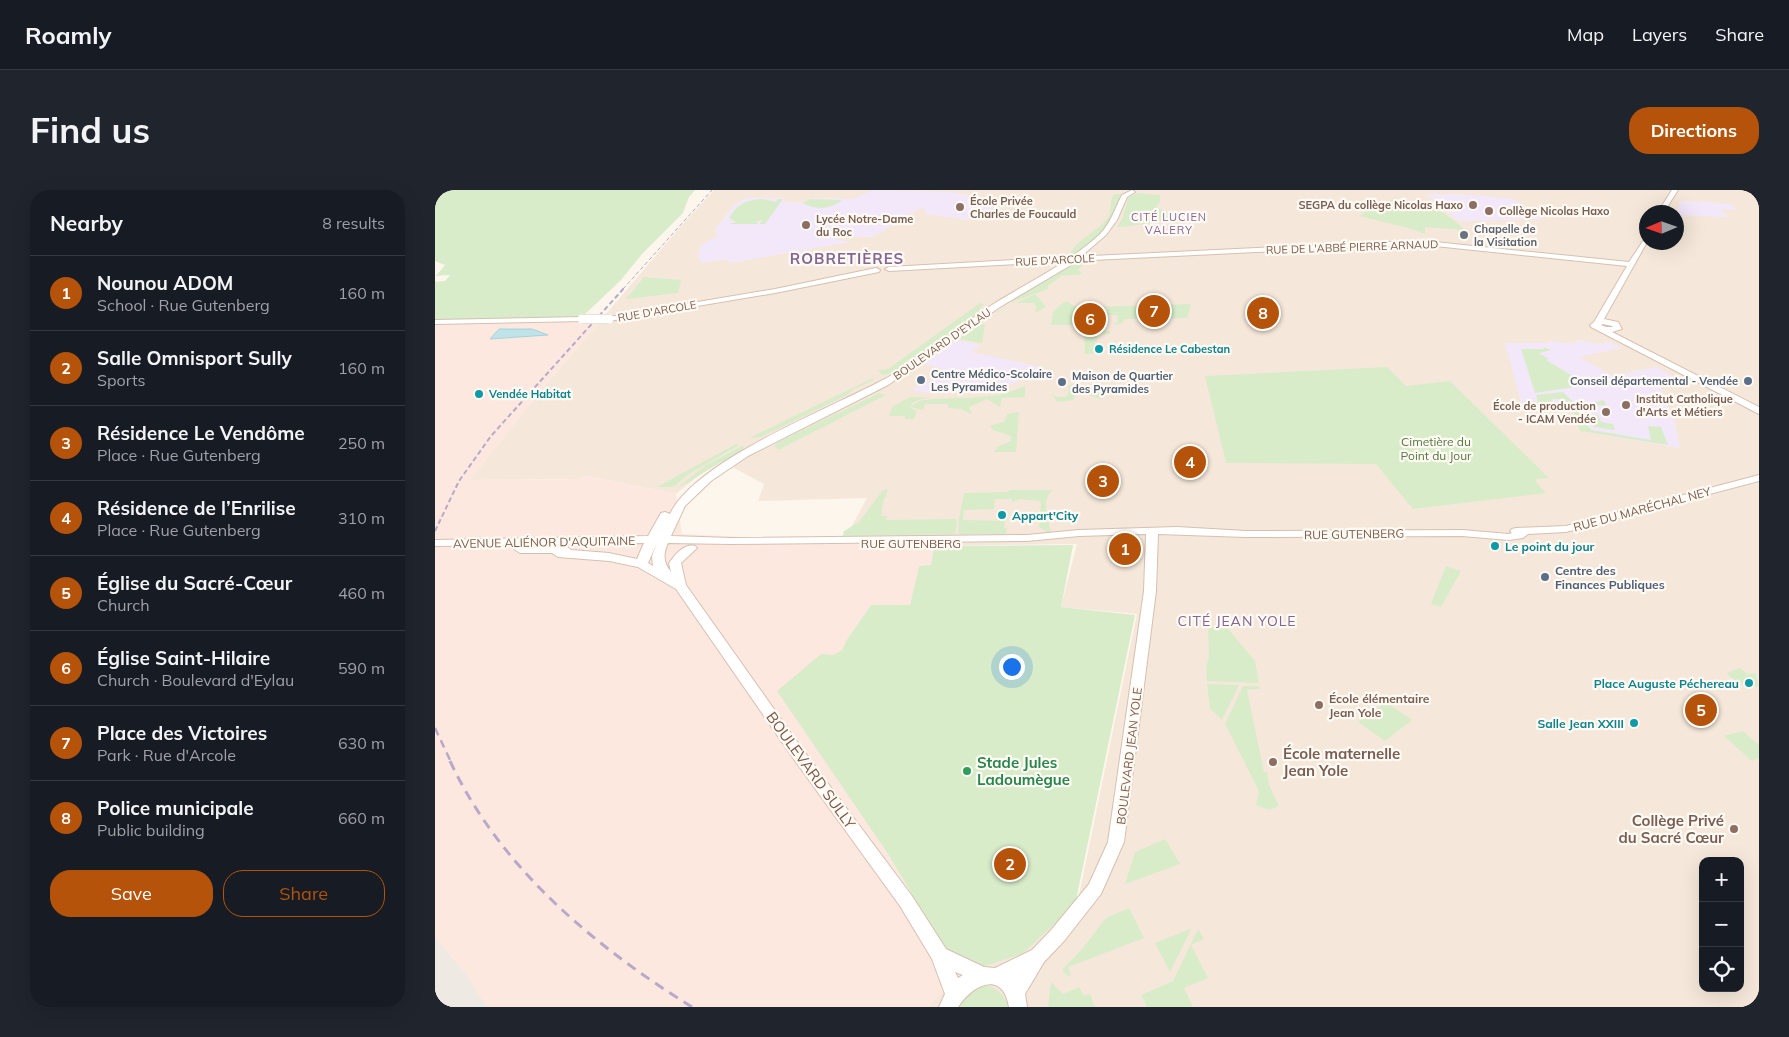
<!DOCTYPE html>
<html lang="en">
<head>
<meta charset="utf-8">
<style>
	:root { --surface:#171b24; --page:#20242c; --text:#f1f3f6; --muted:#9ea1a6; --line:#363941; --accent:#b45309 }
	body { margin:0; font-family:Mulish,sans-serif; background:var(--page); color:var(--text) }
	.controls { position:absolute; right:15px; bottom:15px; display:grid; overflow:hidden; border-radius:10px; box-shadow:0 5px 20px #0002 }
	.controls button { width:45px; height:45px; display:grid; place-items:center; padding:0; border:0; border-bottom:1px solid var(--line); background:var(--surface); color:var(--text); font:25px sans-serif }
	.compass { position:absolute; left:1204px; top:15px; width:45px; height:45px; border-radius:50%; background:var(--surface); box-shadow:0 5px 20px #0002; rotate:268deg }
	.you { position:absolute; left:576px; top:476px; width:18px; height:18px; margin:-12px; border:4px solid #fff; border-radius:50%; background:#1a73e8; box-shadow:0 0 0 8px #1a73e833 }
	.badge { display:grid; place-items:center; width:32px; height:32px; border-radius:50%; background:var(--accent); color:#fff; font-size:16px; font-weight:700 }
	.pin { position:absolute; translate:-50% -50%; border:2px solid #fff; box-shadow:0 1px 5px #0006 }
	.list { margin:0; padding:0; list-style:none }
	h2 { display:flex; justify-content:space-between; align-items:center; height:65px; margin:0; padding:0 20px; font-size:21px }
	h2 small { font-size:16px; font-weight:400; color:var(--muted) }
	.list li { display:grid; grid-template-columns:32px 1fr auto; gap:15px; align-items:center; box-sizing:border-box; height:75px; padding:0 20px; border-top:1px solid var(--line) }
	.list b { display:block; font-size:19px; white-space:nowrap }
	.list p { margin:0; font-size:16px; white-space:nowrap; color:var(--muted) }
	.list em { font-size:16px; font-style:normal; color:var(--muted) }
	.actions { display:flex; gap:10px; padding:15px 20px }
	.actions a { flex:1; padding:11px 0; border:1px solid var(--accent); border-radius:20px; text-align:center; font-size:18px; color:var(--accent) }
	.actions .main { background:var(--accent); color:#fff }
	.icon { flex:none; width:28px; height:28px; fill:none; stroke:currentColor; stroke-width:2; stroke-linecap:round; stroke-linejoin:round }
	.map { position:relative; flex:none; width:1324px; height:817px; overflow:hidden; border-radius:20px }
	header { display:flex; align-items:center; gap:30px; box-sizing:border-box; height:70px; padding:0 25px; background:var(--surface); border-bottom:1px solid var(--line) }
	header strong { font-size:24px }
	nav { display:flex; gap:28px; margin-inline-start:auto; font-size:18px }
	.intro { display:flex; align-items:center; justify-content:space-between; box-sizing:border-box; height:120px; padding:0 30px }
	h1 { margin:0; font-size:35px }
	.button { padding:12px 22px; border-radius:20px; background:var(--accent); color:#fff; font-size:18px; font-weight:700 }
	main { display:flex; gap:30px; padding:0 30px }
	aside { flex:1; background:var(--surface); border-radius:20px; box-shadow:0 5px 20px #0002 }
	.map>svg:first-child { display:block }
	.residential { fill:#f5e8da; fill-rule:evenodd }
	.commercial { fill:#fde8e0 }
	.industrial { fill:#efe9e4 }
	.education { fill:#f3e8fa }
	.green { fill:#d8ecc9 }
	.water { fill:#bfe3e8; stroke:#a5d3da }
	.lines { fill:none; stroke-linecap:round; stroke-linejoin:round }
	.secondary-casing { stroke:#d6c0b0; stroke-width:2 }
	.secondary { fill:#fff; fill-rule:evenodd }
	.rail-far3 { stroke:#b9a8c9; stroke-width:1; stroke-dasharray:4 2.5; stroke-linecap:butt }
	.rail-far2 { stroke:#b9a8c9; stroke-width:2; stroke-dasharray:5 3; stroke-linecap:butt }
	.rail-far1 { stroke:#b9a8c9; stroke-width:2.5; stroke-dasharray:8 5.5; stroke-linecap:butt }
	.rail { stroke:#b9a8c9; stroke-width:3; stroke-dasharray:10 7; stroke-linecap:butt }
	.secondary-bridge-far1-casing { stroke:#d6c0b0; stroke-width:8; stroke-linecap:butt }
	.secondary-bridge-casing { stroke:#d6c0b0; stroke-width:10; stroke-linecap:butt }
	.secondary-bridge-far1 { stroke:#fff; stroke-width:7 }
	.secondary-bridge { stroke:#fff; stroke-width:9 }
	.education-dot { fill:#8d6e63; stroke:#fffaf3; stroke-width:2 }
	.worship-dot { fill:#6b7280; stroke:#fffaf3; stroke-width:2 }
	.culture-dot { fill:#0f9aa8; stroke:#fffaf3; stroke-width:2 }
	.service-dot { fill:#5c6f8a; stroke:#fffaf3; stroke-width:2 }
	.leisure-dot { fill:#2e9e5b; stroke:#fffaf3; stroke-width:2 }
	.labels { text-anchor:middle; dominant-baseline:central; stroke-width:4.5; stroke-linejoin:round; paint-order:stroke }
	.far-education-label { font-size:11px; font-weight:bold; fill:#785e54; stroke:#fffaf3; text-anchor:start }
	.far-neighbourhood-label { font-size:11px; letter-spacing:1px; fill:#846695; stroke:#fffaf3 }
	.far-worship-label { font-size:11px; font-weight:bold; fill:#5b616d; stroke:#fffaf3; text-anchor:start }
	.far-street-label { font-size:11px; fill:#7a5c4d; stroke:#fffaf3 }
	.far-culture-label { font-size:11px; font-weight:bold; fill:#0d838f; stroke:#fffaf3; text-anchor:start }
	.far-service-label { font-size:11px; font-weight:bold; fill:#4e5e75; stroke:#fffaf3; text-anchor:start }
	.park-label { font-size:12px; fill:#537a41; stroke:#fffaf3 }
	.street-label { font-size:12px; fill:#7a5c4d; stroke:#fffaf3 }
	.culture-label { font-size:12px; font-weight:bold; fill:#0d838f; stroke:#fffaf3; text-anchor:start }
	.service-label { font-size:12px; font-weight:bold; fill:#4e5e75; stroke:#fffaf3; text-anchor:start }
	.education-label { font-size:12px; font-weight:bold; fill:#785e54; stroke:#fffaf3; text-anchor:start }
	.neighbourhood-label { font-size:14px; letter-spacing:1px; fill:#846695; stroke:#fffaf3 }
	.far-district-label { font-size:15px; font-weight:bold; letter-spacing:1px; fill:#846695; stroke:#fffaf3 }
	.near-education-label { font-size:15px; font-weight:bold; fill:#785e54; stroke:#fffaf3; text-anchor:start }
	.near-leisure-label { font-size:15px; font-weight:bold; fill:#27864d; stroke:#fffaf3; text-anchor:start }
	.near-street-label { font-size:15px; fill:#7a5c4d; stroke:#fffaf3 }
</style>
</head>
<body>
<header>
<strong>Roamly</strong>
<nav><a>Map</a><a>Layers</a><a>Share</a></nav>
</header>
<div class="intro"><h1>Find us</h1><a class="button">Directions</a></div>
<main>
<aside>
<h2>Nearby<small>8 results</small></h2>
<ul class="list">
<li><span class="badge">1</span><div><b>Nounou ADOM</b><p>School · Rue Gutenberg</p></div><em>160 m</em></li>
<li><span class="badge">2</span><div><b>Salle Omnisport Sully</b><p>Sports</p></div><em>160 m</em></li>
<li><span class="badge">3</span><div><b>Résidence Le Vendôme</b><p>Place · Rue Gutenberg</p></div><em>250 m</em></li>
<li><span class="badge">4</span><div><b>Résidence de l’Enrilise</b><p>Place · Rue Gutenberg</p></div><em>310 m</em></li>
<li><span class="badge">5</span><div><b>Église du Sacré-Cœur</b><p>Church</p></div><em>460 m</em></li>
<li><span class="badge">6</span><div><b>Église Saint-Hilaire</b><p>Church · Boulevard d'Eylau</p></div><em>590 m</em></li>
<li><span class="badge">7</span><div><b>Place des Victoires</b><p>Park · Rue d'Arcole</p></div><em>630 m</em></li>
<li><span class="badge">8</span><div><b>Police municipale</b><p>Public building</p></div><em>660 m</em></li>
</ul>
<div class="actions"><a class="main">Save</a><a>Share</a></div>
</aside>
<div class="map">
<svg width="1324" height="817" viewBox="0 0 1324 817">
	<rect width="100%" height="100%" fill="#fdf6ec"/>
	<path class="residential" d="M279,0h1045v817h-832l33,-33 117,-69 60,-291 -76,-7 16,-63 -143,2 -87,-11 20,-37 -109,3 6,-17 -43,-23 -18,11 -27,22 -90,-18 -5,3 -112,1 79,-98 127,-149zM1212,22h30v30h-30zM1268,671h37v127h-37z"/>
	<path class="commercial" d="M165,131l-52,61 -78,98 110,-1 6,-3 90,18 6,40 252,12 -3,20h-12l-9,39h-39l-25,36 -4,9 -9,5 53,196 74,123 -33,33h-492v-685z"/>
	<path class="industrial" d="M0,748l28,32 24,37h-52z"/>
	<path class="education" d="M439,0l75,2 35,6 12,8 -9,5 -8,1 -11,8 -42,-6 -3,-7 -21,11 1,2 -31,17 -35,-1 -3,3 16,3 -121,21 -3,-4 -24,4 -4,-6 3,-12 18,-10 -5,-4 20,-26 13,-8 39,1 -3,4 19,1 11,-5 39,1z
		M991,4l49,1 39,4 28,20 -84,2z
		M1250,11l45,3 7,6 -17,-1 9,8 -52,-2 3,-13z
		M522,150l23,5 -9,7 70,15 -8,7 -9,5 -25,10 -20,4h-50l-17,-3 8,-6 7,-1 17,-14 -20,-5z
		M1141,150l24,4 10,-2 11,6 -42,9 34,19 43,-9 26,14 -22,5 14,33 6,29 -95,-16 -12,-21 -51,-5 -14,-53 -4,-8h3l-1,-2h44l-2,-2 28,3z"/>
	<path class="green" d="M0,0h260l-6,7 -6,16 -41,41 -21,26 -38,36 -148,6v-40l10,-1 5,-6 -14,1 9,-11 -10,-4z
		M702,3l23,2v7l-4,5 20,9c-6,5 -50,11 -59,11l6,-10 5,-19z
		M679,4h7c-10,35 -21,42 -48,63h-4c4,-16 28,-25 38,-38 6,-7 1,-18 7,-25z
		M960,8c32,6 45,9 70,32l-40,-3v7l-13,-5 -53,-13 14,-9z
		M327,9l14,3 2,-3h5l-18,25h-5l2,-4 -8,2h4l-1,2h-28l7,-2 -7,-4c8,-14 17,-18 33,-19z
		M376,9l31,1c-13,10 -25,10 -40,3z
		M640,73l8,2 -5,5 5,4 -22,2 -13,10v3l-39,14z
		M209,87l37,3 -3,13 -52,6z
		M600,104l11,13 -11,6 1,-7 -2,-3h-19l-18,10v-1z
		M629,112h4l6,4 12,-1 5,2 100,-3 -4,14 -63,1 -1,4 -7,2 -2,-2h4l-1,-8h-13l4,-2 -2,-5 -9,4 -4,4 -15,1 -2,8h-25l2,-13z
		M545,113l4,1 -10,12 -81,57 -11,2 -4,-5 10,-1z
		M545,133l5,2 -3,18 -24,-4z
		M669,137v4h6v3h-13v8h-2v6h-2v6h-8l-1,-22z
		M1108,157l9,3 -13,3 10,6 -3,1 42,25 -53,8 -14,-44h23z
		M952,177l19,19 44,-5 99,97 -12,1 -2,2 11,12 -133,16 -37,-45 -150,-1 -21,-87z
		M438,188l1,2 -20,9 -7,6 -86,42 -12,1z
		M634,195l12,1 19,6 1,7 -15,-5 -11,2 -2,4 -16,2 -5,-8 5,3h9l2,-2z
		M590,196v11l-23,1 -2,9 -13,-8 -18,8 3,6 -1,1 -10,-5 -13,-1v-4h-23l-2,6 -12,-3 8,-6c37,-6 71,2 106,-15z
		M1128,202l10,10 -1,2 -3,1 -4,-6h-14l3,5h-17l-5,-3 6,1 -2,-7z
		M444,203l7,2 -108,55 -3,-3v-2l4,-3z
		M475,207l21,1c-8,1 -18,1 -21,10l7,3 -3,8h-9v-3h-16l3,-9z
		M1169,210l2,5 -21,1 3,8 10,1 3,7 12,2 2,5 -1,1 -20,-3 -14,-21z
		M1096,216c13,1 35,-3 46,5 6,6 8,14 15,19l59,10 -3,-14 13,1 7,18 -88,-14 -7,-20z
		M584,222l-3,40h-22l3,-5 14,-6v-5l-18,-6 -3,-4 15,-5 2,-7z
		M301,254l3,1 -50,29 -16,13h-16z
		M307,256h2l-1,4 -37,21 -20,13 -8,3 27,-21z
		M453,299l-2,8 -2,1 -3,18h6l-1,4 70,-1 1,6 -2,9 -112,2 1,-5 15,-9 24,-32z
		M576,300h42c-13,10 -5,28 -2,42h-4l-8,-5 2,-24 -2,-2 -19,-2 -8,3v-3h-17l-1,10 -30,1 -1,10 42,1 -1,7h3l-1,6h-48l1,-15 5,-26 43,-1z
		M638,355l-12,62 74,8 -60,290 -53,49 -62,20 -74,-123 -109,-160 44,-37 12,1 9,-5 4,-9 25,-36h39l9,-39 12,-1 3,-19z
		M1011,376l15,5 -20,36 -10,-3z
		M789,434l31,37 4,22 -52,-2 -1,-14 3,-10 -1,-28z
		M1305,478l7,6 9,-1 2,14 -13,-3 -6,1 -12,-12z
		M772,494l32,1 -17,35 -12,-11z
		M808,496h16l1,3 -13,1 17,82h3l2,13 10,21 -9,4 -14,-5 3,-14 -34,-67z
		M951,512l26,18 -27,21 -27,-19z
		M1308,541l16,14v13l-7,3 -28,-25z
		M730,649l15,25 -55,20 10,-32z
		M694,718l15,30 -76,29 3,8 -2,2 -7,-7 20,-21 24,-31z
		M757,738l-22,44 -15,-29z
		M763,739l6,10 -13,6 17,33 -24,10 9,19h-46l-6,-12 32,-14z
		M616,792l12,12 16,-7 5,9 6,-2 5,13h-47z
		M548,795c14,2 21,9 26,22h-53l8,-13z"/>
	<path class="water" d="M64,139h33l16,6 -58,4z"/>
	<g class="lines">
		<defs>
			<path id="secondary" d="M697,0l3,2 -8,5 -10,23 -11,15 -35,30 -71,42 -112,78 -140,71 -37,25 -26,25 -14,30 60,2 296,-3 52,-5 98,-3 69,4 216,-1 47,4 3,-1 -2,-2 2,-2 4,-1 50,-2 193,-51v6l-193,51 -38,2 -5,4 -14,2 -47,-4 -216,1 -88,-3 -2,57 -32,251 -23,52 -37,47 -20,21 -19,32 2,13h-18c-6,-37 -36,-23 -51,0h-19l6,-13 -13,-35 -32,-53 -107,-148 -117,-169 -38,-22 -29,-6 -51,-4 -6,-4h-32l-6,-4 6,-4 45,1 4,2 2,2 38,3 28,6 7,-16 -209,3v-6l213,-4 13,-23 4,-1 5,2c25,-53 156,-104 209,-132 42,-21 77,-54 116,-79 36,-22 74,-40 105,-69 11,-11 15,-26 22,-39zM711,344l-2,57 -36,251 -19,42 -37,45 -20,21 -37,18 -11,-1 -38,-18 -34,-53 -109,-146 -117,-165 -5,-22 14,-13 2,-2 -2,-2c-11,-3 -20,9 -26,17l2,9c-8,-10 -8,-18 -3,-29l63,1 296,-3 52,-5zM222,353l-5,13 1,10 -5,-3zM520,782l8,3 -5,3z
				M1237,0h6l-14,22h-6z
				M1212,45v7l-43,77 14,3 4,7 -10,3 147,75v7l-168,-87 -1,-2 4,-3 33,-56 -192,-20h-54l-289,14 -4,-2 4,-2 289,-14h54l194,20zM1168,134l9,2 1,1h-7l-5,-2z
				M615,68h3v4l-164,9 -4,-2 4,-2z
				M441,78l4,2 -1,2 -104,21 -166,28 -4,-2 4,-2 166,-28z
				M147,127h3v4l-150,3v-4z"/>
		</defs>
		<use href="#secondary" class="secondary-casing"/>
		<use href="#secondary" class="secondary"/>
		<path class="rail-far3" d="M188,99l89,-99"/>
		<path class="rail-far2" d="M0,341l24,-50 32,-45 134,-149"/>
		<path class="rail-far1" d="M0,538l16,34"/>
		<path class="rail" d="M15,571c50,107 144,185 242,246"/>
		<defs>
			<path id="secondary-bridge-far1" d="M615,70l42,-2"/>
			<path id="secondary-bridge" d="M147,129h27"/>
		</defs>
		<use href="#secondary-bridge-far1" class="secondary-bridge-far1-casing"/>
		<use href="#secondary-bridge" class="secondary-bridge-casing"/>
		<use href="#secondary-bridge-far1" class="secondary-bridge-far1"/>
		<use href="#secondary-bridge" class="secondary-bridge"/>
	</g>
	<g class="education-dot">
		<circle cx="1038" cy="15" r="5"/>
		<circle cx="525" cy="17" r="5"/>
		<circle cx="1054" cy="21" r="5"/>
		<circle cx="371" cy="35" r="5"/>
		<circle cx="1191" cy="215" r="5"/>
		<circle cx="1171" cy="222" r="5"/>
		<circle cx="884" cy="515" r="5"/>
		<circle cx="838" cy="572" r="5"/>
		<circle cx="1299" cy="639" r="5"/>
	</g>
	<circle class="worship-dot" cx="1029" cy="45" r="5"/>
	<g class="culture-dot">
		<circle cx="664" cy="159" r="5"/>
		<circle cx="44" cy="204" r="5"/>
		<circle cx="567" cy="325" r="5"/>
		<circle cx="1060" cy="356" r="5"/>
		<circle cx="1314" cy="493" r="5"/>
		<circle cx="1199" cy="533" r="5"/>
	</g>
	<g class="service-dot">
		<circle cx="486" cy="190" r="5"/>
		<circle cx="1313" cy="191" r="5"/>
		<circle cx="627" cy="192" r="5"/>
		<circle cx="1110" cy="387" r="5"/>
	</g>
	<circle class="leisure-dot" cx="532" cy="581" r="5"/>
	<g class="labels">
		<g class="far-education-label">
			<text x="535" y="11">École Privée<tspan x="535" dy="13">Charles de Foucauld</tspan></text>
			<text x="1028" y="15" text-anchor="end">SEGPA du collège Nicolas Haxo</text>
			<text x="1064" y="21">Collège Nicolas Haxo</text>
			<text x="381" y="29">Lycée Notre-Dame<tspan x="381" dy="13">du Roc</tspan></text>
			<text x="1201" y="209">Institut Catholique<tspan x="1201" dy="13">d'Arts et Métiers</tspan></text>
			<text x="1161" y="216" text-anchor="end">École de production<tspan x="1161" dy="13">- ICAM Vendée</tspan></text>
		</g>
		<g class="far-neighbourhood-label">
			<text x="734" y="27">CITÉ LUCIEN<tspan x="734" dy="13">VALERY</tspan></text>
		</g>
		<g class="far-worship-label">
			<text x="1039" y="39">Chapelle de<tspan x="1039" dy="13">la Visitation</tspan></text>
		</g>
		<g class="far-street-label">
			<text transform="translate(917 57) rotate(-2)">RUE DE L'ABBÉ PIERRE ARNAUD</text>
			<text transform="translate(620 70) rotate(-3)">RUE D'ARCOLE</text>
			<text transform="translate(222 121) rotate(-10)">RUE D'ARCOLE</text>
			<text transform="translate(507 154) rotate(-35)">BOULEVARD D'EYLAU</text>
		</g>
		<g class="far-culture-label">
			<text x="674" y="159">Résidence Le Cabestan</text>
			<text x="54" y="204">Vendée Habitat</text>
		</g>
		<g class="far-service-label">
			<text x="496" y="184">Centre Médico-Scolaire<tspan x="496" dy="13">Les Pyramides</tspan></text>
			<text x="637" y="186">Maison de Quartier<tspan x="637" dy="13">des Pyramides</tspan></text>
			<text x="1303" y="191" text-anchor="end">Conseil départemental - Vendée</text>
		</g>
		<g class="park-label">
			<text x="1001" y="251">Cimetière du<tspan x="1001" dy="14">Point du Jour</tspan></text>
		</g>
		<g class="street-label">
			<text transform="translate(1207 319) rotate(-15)">RUE DU MARÉCHAL NEY</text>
			<text transform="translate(919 344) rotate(-1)">RUE GUTENBERG</text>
			<text transform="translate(109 352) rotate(-1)">AVENUE ALIÉNOR D'AQUITAINE</text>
			<text x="476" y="353">RUE GUTENBERG</text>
			<text transform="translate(694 566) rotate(-83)">BOULEVARD JEAN YOLE</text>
		</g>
		<g class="culture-label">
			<text x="577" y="325">Appart'City</text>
			<text x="1070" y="356">Le point du jour</text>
			<text x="1304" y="493" text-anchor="end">Place Auguste Péchereau</text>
			<text x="1189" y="533" text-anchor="end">Salle Jean XXIII</text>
		</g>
		<g class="service-label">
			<text x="1120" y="380">Centre des<tspan x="1120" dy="14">Finances Publiques</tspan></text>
		</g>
		<g class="education-label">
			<text x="894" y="508">École élémentaire<tspan x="894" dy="14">Jean Yole</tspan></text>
		</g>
		<g class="neighbourhood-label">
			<text x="802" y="431">CITÉ JEAN YOLE</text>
		</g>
		<g class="far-district-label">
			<text x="412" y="68">ROBRETIÈRES</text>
		</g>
		<g class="near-education-label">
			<text x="848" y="563">École maternelle<tspan x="848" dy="17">Jean Yole</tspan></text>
			<text x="1289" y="630" text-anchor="end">Collège Privé<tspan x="1289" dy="17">du Sacré Cœur</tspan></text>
		</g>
		<g class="near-leisure-label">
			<text x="542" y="572">Stade Jules<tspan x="542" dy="17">Ladoumègue</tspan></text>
		</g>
		<g class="near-street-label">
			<text transform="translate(376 580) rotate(54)">BOULEVARD SULLY</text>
		</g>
	</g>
</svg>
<div class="controls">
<button>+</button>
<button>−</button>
<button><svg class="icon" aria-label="locate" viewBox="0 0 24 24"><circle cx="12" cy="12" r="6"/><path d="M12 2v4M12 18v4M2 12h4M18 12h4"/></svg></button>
</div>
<svg class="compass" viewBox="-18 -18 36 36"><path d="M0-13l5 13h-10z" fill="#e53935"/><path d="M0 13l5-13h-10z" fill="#9ea1a6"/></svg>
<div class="you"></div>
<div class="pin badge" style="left:690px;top:359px">1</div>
<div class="pin badge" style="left:575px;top:674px">2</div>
<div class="pin badge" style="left:668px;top:291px">3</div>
<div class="pin badge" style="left:755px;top:272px">4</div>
<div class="pin badge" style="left:1266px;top:520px">5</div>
<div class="pin badge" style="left:655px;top:129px">6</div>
<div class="pin badge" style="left:719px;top:121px">7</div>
<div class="pin badge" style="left:828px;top:123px">8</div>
</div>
</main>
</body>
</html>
